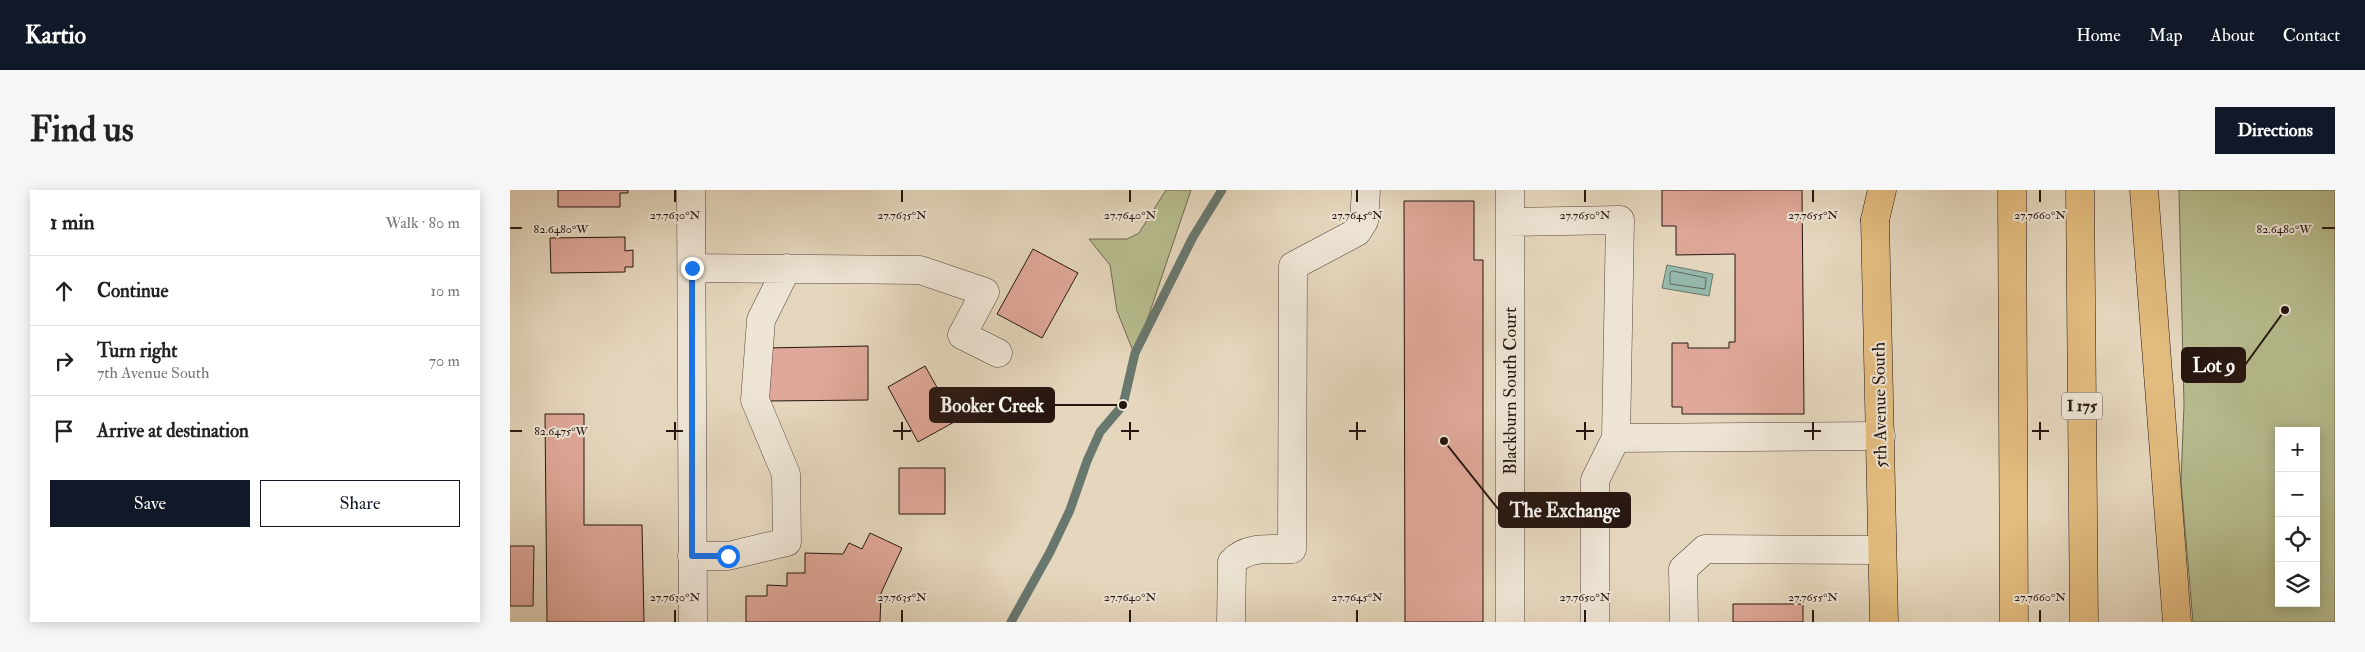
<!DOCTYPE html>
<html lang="en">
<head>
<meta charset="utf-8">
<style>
	:root { --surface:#fff; --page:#f6f6f6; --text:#222; --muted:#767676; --line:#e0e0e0; --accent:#111827 }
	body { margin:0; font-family:"IM FELL Double Pica",serif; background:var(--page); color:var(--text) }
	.controls { position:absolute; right:15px; bottom:15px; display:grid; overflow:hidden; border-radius:0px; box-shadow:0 2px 12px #0003 }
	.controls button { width:45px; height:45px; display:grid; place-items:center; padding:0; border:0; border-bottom:1px solid var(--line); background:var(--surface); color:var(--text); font:25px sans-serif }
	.stop { position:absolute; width:15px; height:15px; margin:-11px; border:4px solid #1a73e8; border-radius:50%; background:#fff }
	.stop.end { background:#1a73e8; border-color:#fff; box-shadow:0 1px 5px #0008 }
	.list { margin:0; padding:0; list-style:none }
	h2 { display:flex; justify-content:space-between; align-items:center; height:65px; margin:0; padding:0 20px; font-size:21px }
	h2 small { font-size:16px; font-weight:400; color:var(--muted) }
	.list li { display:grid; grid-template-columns:32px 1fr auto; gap:15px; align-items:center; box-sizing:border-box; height:70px; padding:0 20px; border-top:1px solid var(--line) }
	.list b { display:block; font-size:19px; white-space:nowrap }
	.list p { margin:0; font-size:16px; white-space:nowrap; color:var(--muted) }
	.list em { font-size:16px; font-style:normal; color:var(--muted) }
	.actions { display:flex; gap:10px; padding:15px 20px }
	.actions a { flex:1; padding:11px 0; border:1px solid var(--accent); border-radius:0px; text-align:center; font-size:18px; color:var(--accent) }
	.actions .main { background:var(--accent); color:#fff }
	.icon { flex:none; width:28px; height:28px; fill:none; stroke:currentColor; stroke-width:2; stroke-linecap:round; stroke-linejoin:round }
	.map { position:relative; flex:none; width:1825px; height:432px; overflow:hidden; border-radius:0px }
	header { display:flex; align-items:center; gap:30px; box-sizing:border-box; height:70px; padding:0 25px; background:var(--accent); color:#fff }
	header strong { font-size:24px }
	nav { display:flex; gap:28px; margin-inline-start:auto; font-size:18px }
	.intro { display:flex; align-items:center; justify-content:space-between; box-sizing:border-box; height:120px; padding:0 30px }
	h1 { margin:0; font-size:35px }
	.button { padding:12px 22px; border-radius:0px; background:var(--accent); color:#fff; font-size:18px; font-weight:700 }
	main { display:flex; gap:30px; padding:0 30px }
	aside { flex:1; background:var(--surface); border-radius:0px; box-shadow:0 2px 12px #0003 }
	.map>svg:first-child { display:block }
	.green { fill:#b7bd8f; stroke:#6e6a50; fill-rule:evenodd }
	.water { fill:#96baad; stroke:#69786e }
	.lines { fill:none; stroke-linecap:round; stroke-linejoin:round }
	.shore { stroke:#5e685e; stroke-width:1 }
	.stream { stroke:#69786e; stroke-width:9 }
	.building { fill:#dfa89a; stroke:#261610 }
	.minor-casing { stroke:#56463c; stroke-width:29 }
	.major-casing { stroke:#261610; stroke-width:29 }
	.highway-casing { stroke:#261610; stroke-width:29 }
	.minor { stroke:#eee5d5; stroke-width:28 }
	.major { stroke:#e2bc7f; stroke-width:28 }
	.highway { stroke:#e2bc7f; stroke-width:28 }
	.route { stroke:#1a73e8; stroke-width:6 }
	.ticks { fill:none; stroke:#261610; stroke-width:2 }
	.labels { text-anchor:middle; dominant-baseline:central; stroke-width:4; stroke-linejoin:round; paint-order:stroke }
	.shield { fill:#eee5d5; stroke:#62544b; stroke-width:1 }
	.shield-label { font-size:16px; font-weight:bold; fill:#261610 }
	.street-label { font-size:18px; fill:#261610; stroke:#eee5d5 }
	.ticks-label { font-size:12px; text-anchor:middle; fill:#261610; stroke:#eee5d5; stroke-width:4; stroke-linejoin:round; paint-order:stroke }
	.leader { fill:none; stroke:#261610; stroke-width:2 }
	.callout-dot { fill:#261610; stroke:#eee5d5; stroke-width:2 }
	.callout { fill:#261610; stroke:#261610; stroke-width:2 }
	.callout-label { font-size:19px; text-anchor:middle; font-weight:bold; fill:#fff }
</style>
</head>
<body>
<header>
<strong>Kartio</strong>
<nav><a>Home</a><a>Map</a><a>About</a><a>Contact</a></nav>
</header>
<div class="intro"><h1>Find us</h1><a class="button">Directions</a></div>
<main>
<aside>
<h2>1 min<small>Walk · 80 m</small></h2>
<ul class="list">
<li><svg class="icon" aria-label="ahead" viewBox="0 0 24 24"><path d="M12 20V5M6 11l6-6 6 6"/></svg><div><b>Continue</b></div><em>10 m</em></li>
<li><svg class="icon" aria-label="right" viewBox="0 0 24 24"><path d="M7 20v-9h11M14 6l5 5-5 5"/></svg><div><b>Turn right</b><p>7th Avenue South</p></div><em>70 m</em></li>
<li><svg class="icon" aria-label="arrive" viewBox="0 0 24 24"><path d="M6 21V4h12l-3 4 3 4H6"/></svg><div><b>Arrive at destination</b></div></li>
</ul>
<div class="actions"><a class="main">Save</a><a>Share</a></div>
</aside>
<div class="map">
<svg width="1825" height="432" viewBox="0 0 1825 432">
	<rect width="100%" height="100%" fill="#e5d7be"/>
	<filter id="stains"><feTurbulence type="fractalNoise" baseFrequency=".004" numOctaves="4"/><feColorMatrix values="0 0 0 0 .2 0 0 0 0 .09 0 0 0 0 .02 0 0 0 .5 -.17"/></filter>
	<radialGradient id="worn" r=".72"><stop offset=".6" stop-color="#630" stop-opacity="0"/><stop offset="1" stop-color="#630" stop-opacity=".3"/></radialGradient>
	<path class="green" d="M656,0h25l-56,166 -18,-45 -7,-46 -21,-26h38l12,-6z
		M1669,0h156v432h-142l-12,-140 3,-77zM1769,241h37v172h-37z"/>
	<path class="water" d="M1157,75l46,9 -4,22 -47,-8z"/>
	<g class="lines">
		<path class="shore" d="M1163,81l33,7 -1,11 -35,-5v-11z"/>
		<path class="stream" d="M501,432l39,-70 20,-42 17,-49 13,-29 23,-27 12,-52 58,-116 29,-47"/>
	</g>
	<path class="building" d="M48,0h70v3h-8v14h-62z
		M1152,0h140l2,224h-122v-7h-10v-64h16v5h41v-6h6v-88l-59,1v-29h-14z
		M894,11h70v59h9v362h-78z
		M115,47v14l8,-1v17h-8v5l-74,1 -1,-35z
		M523,59l45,24 -36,65 -45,-24z
		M358,156v54l-101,1v-53z
		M415,176l31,55 -38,21 -30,-55z
		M35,224h39v111h58l2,97h-97z
		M389,278h46v46h-46z
		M360,343l32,15 -21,45 -1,29h-134v-26h21v-11l20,1v-13h18v-20l38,1 6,-11 13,6z
		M0,356h24l-1,60h-23z
		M1223,414h70v18h-70z"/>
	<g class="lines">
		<defs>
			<path id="minor" d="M181,0l2,432
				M1000,0v432
				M1000,32l110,-2 -4,218 -21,42v142
				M182,78l228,2 65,22 -23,43 36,18
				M1106,248l265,-2
				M182,366h36l59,-14 -1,-68 -31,-74 6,-80 26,-52
				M721,432l1,-60c16,-17 39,-12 60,-13l1,-283 64,-34 7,-11 2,-31
				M1174,432l-1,-53 22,-20 177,1"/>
			<path id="major" d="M1365,30l9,402"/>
			<path id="highway" d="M1502,0l2,432
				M1570,0l4,432
				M1634,0l33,432
				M1365,30l7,-30"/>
		</defs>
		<use href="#minor" class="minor-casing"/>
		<use href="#major" class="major-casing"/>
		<use href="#highway" class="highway-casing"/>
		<use href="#minor" class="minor"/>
		<use href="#major" class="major"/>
		<use href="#highway" class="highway"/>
	</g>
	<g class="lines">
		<path class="route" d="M182,78v288h36"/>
	</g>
	<path class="ticks" d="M165,0v12M392,0v12M620,0v12M847,0v12M1075,0v12M1303,0v12M1530,0v12M0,38h12M1812,38h13M165,232v18M392,232v18M620,232v18M847,232v18M1075,232v18M1303,232v18M1530,232v18M0,241h12M156,241h17M383,241h18M611,241h18M839,241h17M1066,241h18M1294,241h17M1522,241h17M165,420v12M392,420v12M620,420v12M847,420v12M1075,420v12M1303,420v12M1530,420v12"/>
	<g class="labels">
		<rect class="shield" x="1552" y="202.5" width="40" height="27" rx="4"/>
		<g class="shield-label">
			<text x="1572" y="216">I 175</text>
		</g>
		<g class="street-label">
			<text transform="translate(1000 201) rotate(-90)">Blackburn South Court</text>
			<text transform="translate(1370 215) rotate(-91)">5th Avenue South</text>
		</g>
	</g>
	<g class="ticks-label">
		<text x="165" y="29">27.7630°N</text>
		<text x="392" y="29">27.7635°N</text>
		<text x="620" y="29">27.7640°N</text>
		<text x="847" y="29">27.7645°N</text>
		<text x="1075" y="29">27.7650°N</text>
		<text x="1303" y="29">27.7655°N</text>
		<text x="1530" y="29">27.7660°N</text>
		<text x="1774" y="43">82.6480°W</text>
		<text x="51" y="43">82.6480°W</text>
		<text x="51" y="245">82.6475°W</text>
		<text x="165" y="411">27.7630°N</text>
		<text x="392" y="411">27.7635°N</text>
		<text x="620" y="411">27.7640°N</text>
		<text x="847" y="411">27.7645°N</text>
		<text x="1075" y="411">27.7650°N</text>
		<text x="1303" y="411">27.7655°N</text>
		<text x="1530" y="411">27.7660°N</text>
	</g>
	<path class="leader" d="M1775 120L1735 175M613 215L544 215M934 251L989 320"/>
	<g class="callout-dot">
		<circle cx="1775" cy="120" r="5"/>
		<circle cx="613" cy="215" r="5"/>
		<circle cx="934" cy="251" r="5"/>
	</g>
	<g class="callout">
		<rect x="1672" y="158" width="63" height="34" rx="5"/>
		<rect x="420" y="198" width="124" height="34" rx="5"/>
		<rect x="989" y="303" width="131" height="34" rx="5"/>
	</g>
	<g class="callout-label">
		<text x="1704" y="182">Lot 9</text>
		<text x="482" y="222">Booker Creek</text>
		<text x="1055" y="327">The Exchange</text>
	</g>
	<rect width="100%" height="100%" filter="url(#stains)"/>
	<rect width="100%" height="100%" fill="url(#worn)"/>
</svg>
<div class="controls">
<button>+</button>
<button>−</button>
<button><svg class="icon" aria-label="locate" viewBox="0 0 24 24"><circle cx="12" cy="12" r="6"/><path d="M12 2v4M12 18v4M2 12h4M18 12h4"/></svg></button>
<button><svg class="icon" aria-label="layers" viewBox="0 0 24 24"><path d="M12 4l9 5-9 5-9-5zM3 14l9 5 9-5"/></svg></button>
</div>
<div class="stop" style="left:218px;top:366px"></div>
<div class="stop end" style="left:182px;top:78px"></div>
</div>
</main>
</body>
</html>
